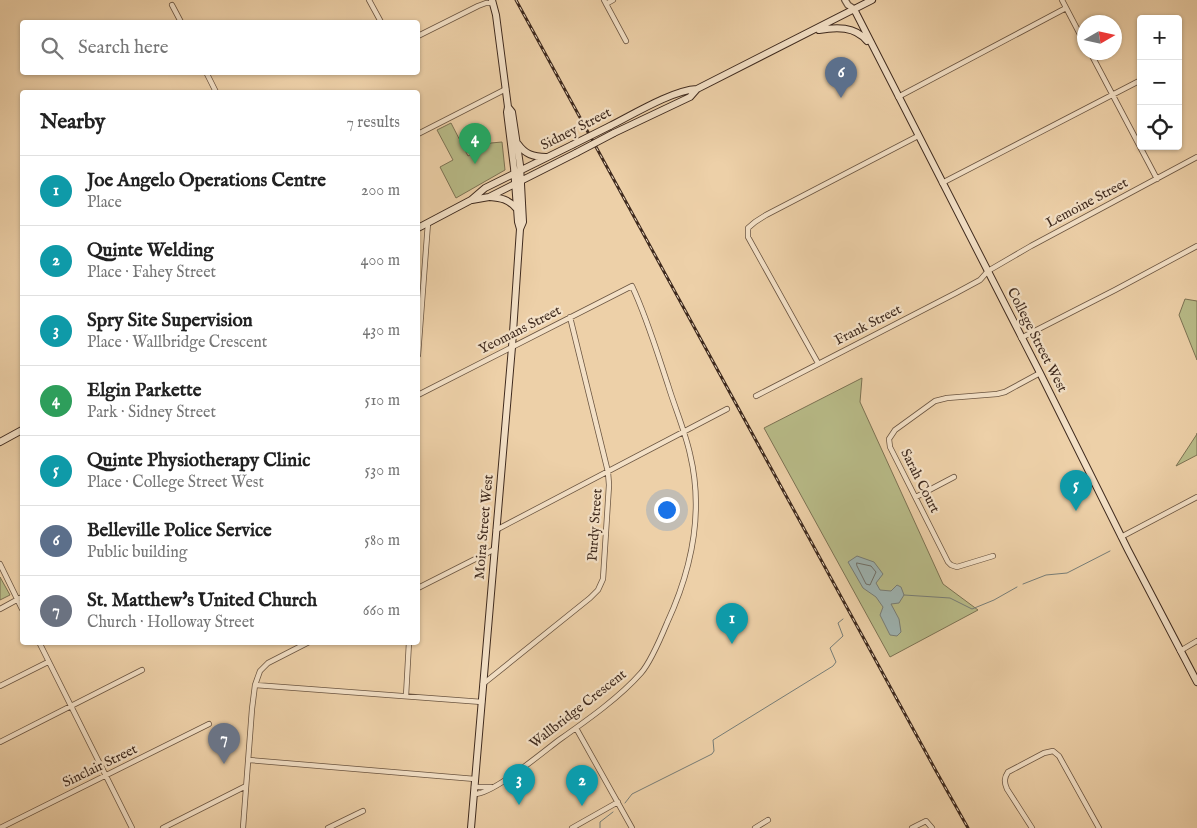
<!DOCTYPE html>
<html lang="en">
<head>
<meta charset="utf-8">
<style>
	:root { --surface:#fff; --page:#f6f6f6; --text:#222; --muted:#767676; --line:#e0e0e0; --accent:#ea580c }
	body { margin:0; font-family:"IM FELL English",serif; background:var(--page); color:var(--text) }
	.controls { position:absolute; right:15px; top:15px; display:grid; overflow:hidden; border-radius:5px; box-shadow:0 1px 4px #0004 }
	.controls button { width:45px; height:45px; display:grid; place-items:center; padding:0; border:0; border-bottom:1px solid var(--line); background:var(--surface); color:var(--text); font:25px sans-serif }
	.compass { position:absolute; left:1077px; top:15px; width:45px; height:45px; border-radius:50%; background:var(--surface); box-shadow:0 1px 4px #0004; rotate:81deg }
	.you { position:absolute; left:666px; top:509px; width:18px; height:18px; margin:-12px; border:4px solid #fff; border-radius:50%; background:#1a73e8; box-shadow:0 0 0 8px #1a73e833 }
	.badge { display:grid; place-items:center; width:32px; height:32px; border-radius:50%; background:var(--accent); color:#fff; font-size:16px; font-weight:700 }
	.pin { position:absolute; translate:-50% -41px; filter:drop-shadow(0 1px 2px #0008) }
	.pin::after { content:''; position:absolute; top:26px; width:18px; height:15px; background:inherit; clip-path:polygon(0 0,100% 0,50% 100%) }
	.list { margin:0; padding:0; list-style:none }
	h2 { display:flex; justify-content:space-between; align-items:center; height:65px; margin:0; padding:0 20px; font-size:21px }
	h2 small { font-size:16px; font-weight:400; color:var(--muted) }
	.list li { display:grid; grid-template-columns:32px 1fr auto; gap:15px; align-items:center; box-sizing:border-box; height:70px; padding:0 20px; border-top:1px solid var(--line) }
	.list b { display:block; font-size:19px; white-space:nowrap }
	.list p { margin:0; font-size:16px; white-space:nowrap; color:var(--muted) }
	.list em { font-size:16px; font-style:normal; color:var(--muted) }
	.icon { flex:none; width:28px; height:28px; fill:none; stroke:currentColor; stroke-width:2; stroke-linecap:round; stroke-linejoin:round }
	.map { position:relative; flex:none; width:1197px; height:828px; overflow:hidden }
	.search { position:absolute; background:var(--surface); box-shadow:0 1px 4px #0004; left:20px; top:20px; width:400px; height:55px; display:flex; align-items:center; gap:12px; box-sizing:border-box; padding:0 18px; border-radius:5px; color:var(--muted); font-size:19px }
	.panel { position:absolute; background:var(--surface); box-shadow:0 1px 4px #0004; left:20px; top:90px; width:400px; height:555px; border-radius:5px }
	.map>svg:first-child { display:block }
	.green { fill:#b8bb88; stroke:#7c7253 }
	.water { fill:#9db4b3; stroke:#777d77 }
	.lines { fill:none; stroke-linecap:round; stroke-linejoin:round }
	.shore { stroke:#6e6f68; stroke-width:1 }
	.stream { stroke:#777d77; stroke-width:1 }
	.minor-casing { stroke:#6a5440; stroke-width:6 }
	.tertiary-casing { stroke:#6a5440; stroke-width:8 }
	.secondary-casing { stroke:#3f2a1e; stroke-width:8 }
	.minor { stroke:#f3e0c6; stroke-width:4.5 }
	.tertiary { stroke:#f3e0c6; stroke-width:5.5 }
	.secondary { stroke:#f3e0c6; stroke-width:6 }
	.rail-casing { stroke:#3f2a1e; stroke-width:3 }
	.rail { stroke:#f3e0c6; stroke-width:1; stroke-dasharray:4; stroke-linecap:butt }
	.secondary-bridge-casing { stroke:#3f2a1e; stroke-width:8; stroke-linecap:butt }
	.secondary-bridge { stroke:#f3e0c6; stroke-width:6 }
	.labels { text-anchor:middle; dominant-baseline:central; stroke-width:4.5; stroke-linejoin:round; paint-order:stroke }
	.street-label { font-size:14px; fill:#3f2a1e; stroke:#f3e0c6 }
</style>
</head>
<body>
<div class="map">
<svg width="1197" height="828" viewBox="0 0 1197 828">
	<rect width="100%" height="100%" fill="#edd0a8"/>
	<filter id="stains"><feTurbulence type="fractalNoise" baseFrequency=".004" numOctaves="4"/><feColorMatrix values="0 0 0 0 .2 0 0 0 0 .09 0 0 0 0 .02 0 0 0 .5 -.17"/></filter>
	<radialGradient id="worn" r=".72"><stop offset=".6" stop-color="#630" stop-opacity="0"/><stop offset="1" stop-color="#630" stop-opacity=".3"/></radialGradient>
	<path class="green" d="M451,123l17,33 23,-13 11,-1 3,28 -49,28 -16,-31 13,-7 -16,-30z
		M1185,299l12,2v59l-18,-45z
		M862,378l-2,24 83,182 35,26 -88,47 -126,-229z
		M1197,433v22l-21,11 21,-32z
		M0,577l10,18 -10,5z"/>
	<path class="water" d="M857,556l17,6 9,12 -7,9 4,7 11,1 6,-6 4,2 3,8 -5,8 -8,1 8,15 2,13 -4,4 -7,-1 -10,-20 3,-8 -7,-10 -13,-9 -15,-26z"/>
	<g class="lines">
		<path class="shore" d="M857,563l14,3 5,6 -6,13 -4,-1 -9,-18z"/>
		<path class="stream" d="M1023,584l23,-9 21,-2 43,-22
			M904,595l46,3 22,11 22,-9 23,-13
			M625,803l7,-9 80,-40 2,-3 -1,-11 120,-74 3,-4 -6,-14 13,-12 -5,-13 5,-4
			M600,828v-6l13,-10"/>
		<defs>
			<path id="minor" d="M369,0l12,22
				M604,0l22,41
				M1062,0l22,42
				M606,4l7,-4
				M172,5l9,17
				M418,36l60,-30 8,-3h7
				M1090,52l67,127
				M206,72l10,20
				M898,97l168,-89
				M418,134l88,-45
				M942,183l199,-103
				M1021,338l94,-48 82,-44
				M418,355l10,-132
				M818,363l-70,-126v-9l7,-6 11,-7 152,-79
				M418,395l214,-109c15,32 25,66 36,99 7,23 17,46 22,69 14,58 2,115 -23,169 -5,12 -18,41 -26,50 -22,25 -55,48 -82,67 -16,12 -67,55 -85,54
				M756,396l200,-103 24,-13 8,-9 43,-25 166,-89
				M916,497l38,-20
				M496,530l231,-121
				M1121,537l76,-40
				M993,556l-36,11 -6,-2 -3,-3 -58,-115 -1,-8 6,-9 40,-29 12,-3 50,-4 8,-2 35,-19
				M0,564l22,45
				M418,588l77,-39
				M0,609l22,-12
				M39,642l93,186
				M1180,651l17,-10
				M483,684l107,-86 8,-8 5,-11 6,-94 -1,-13 -38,-155
				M255,685l227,17
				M0,686l48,-24
				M406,696l3,-54
				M576,728l56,100
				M0,742l142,-72
				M249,760l226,19
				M474,787h17
				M0,828l209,-104
				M163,828l83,-42
				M243,828l9,-119 3,-24 5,-14 8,-8 41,-21
				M328,828l35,-17
				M572,828l46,-26
				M755,828l13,-8
				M912,828l14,-7 6,7
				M1032,828l-25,-39c-3,-7 -3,-11 1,-17l36,-19 9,-2 6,5 40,72"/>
			<path id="tertiary" d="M845,0l3,5 6,4"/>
			<path id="secondary" d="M492,0l4,15 12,92 -1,5 7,56 4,54 2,7
				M854,9l186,364 88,177 69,132
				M819,30c17,-3 36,-4 48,11
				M610,126c22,-11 63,-36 87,-37
				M614,133l76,-36 7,-8 175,-89
				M518,144c7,10 15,13 28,13
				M490,197c11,1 18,2 26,11
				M472,200l17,-3 87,-44
				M418,228l53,-28 14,-12 87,-43
				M0,442l22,-12
				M471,828l41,-481 8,-118 3,-7 -3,-57 -8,-53 -4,-5"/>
		</defs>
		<use href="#minor" class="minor-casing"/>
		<use href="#tertiary" class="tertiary-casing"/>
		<use href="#secondary" class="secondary-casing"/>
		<use href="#minor" class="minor"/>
		<use href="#tertiary" class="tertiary"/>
		<use href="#secondary" class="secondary"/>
		<defs>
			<path id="rail" d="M516,0l420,771 32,57"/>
		</defs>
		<use href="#rail" class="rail-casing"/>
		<use href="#rail" class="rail"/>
		<defs>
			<path id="secondary-bridge" d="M572,145l38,-19
				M576,153l38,-20"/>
		</defs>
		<use href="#secondary-bridge" class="secondary-bridge-casing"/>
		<use href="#secondary-bridge" class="secondary-bridge"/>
	</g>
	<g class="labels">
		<g class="street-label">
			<text transform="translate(576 129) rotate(-27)">Sidney Street</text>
			<text transform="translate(1087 203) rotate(-28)">Lemoine Street</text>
			<text transform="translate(868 325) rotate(-27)">Frank Street</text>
			<text transform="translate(520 330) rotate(-27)">Yeomans Street</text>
			<text transform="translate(1037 340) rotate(63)">College Street West</text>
			<text transform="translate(920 481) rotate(63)">Sarah Court</text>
			<text transform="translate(595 525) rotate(-86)">Purdy Street</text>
			<text transform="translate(484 527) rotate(-85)">Moira Street West</text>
			<text transform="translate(578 709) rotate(-38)">Wallbridge Crescent</text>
			<text transform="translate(100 766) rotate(-26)">Sinclair Street</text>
		</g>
	</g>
	<rect width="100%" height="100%" filter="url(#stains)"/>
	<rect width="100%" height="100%" fill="url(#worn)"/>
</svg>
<div class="controls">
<button>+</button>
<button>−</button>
<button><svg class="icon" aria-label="locate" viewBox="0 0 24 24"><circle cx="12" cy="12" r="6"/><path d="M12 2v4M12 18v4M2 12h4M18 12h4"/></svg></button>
</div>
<svg class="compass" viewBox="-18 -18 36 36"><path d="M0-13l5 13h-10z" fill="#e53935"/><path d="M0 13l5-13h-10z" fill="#767676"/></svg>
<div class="you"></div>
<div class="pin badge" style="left:732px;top:644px;background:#0f9aa8">1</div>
<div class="pin badge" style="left:582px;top:806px;background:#0f9aa8">2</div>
<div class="pin badge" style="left:519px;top:805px;background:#0f9aa8">3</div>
<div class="pin badge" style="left:475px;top:164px;background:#2e9e5b">4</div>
<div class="pin badge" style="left:1076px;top:511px;background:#0f9aa8">5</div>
<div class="pin badge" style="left:841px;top:98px;background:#5c6f8a">6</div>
<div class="pin badge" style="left:224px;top:764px;background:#6b7280">7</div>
<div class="search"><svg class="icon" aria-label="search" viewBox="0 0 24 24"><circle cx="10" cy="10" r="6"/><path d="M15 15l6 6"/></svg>Search here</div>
<section class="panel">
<h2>Nearby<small>7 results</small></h2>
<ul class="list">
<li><span class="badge" style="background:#0f9aa8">1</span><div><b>Joe Angelo Operations Centre</b><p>Place</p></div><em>200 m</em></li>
<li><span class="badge" style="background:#0f9aa8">2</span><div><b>Quinte Welding</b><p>Place · Fahey Street</p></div><em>400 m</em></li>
<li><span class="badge" style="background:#0f9aa8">3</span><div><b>Spry Site Supervision</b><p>Place · Wallbridge Crescent</p></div><em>430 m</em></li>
<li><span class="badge" style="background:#2e9e5b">4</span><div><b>Elgin Parkette</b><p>Park · Sidney Street</p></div><em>510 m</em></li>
<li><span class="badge" style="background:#0f9aa8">5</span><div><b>Quinte Physiotherapy Clinic</b><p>Place · College Street West</p></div><em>530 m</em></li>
<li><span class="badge" style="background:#5c6f8a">6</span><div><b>Belleville Police Service</b><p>Public building</p></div><em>580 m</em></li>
<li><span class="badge" style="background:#6b7280">7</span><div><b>St. Matthew's United Church</b><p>Church · Holloway Street</p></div><em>660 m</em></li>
</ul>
</section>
</div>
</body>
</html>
